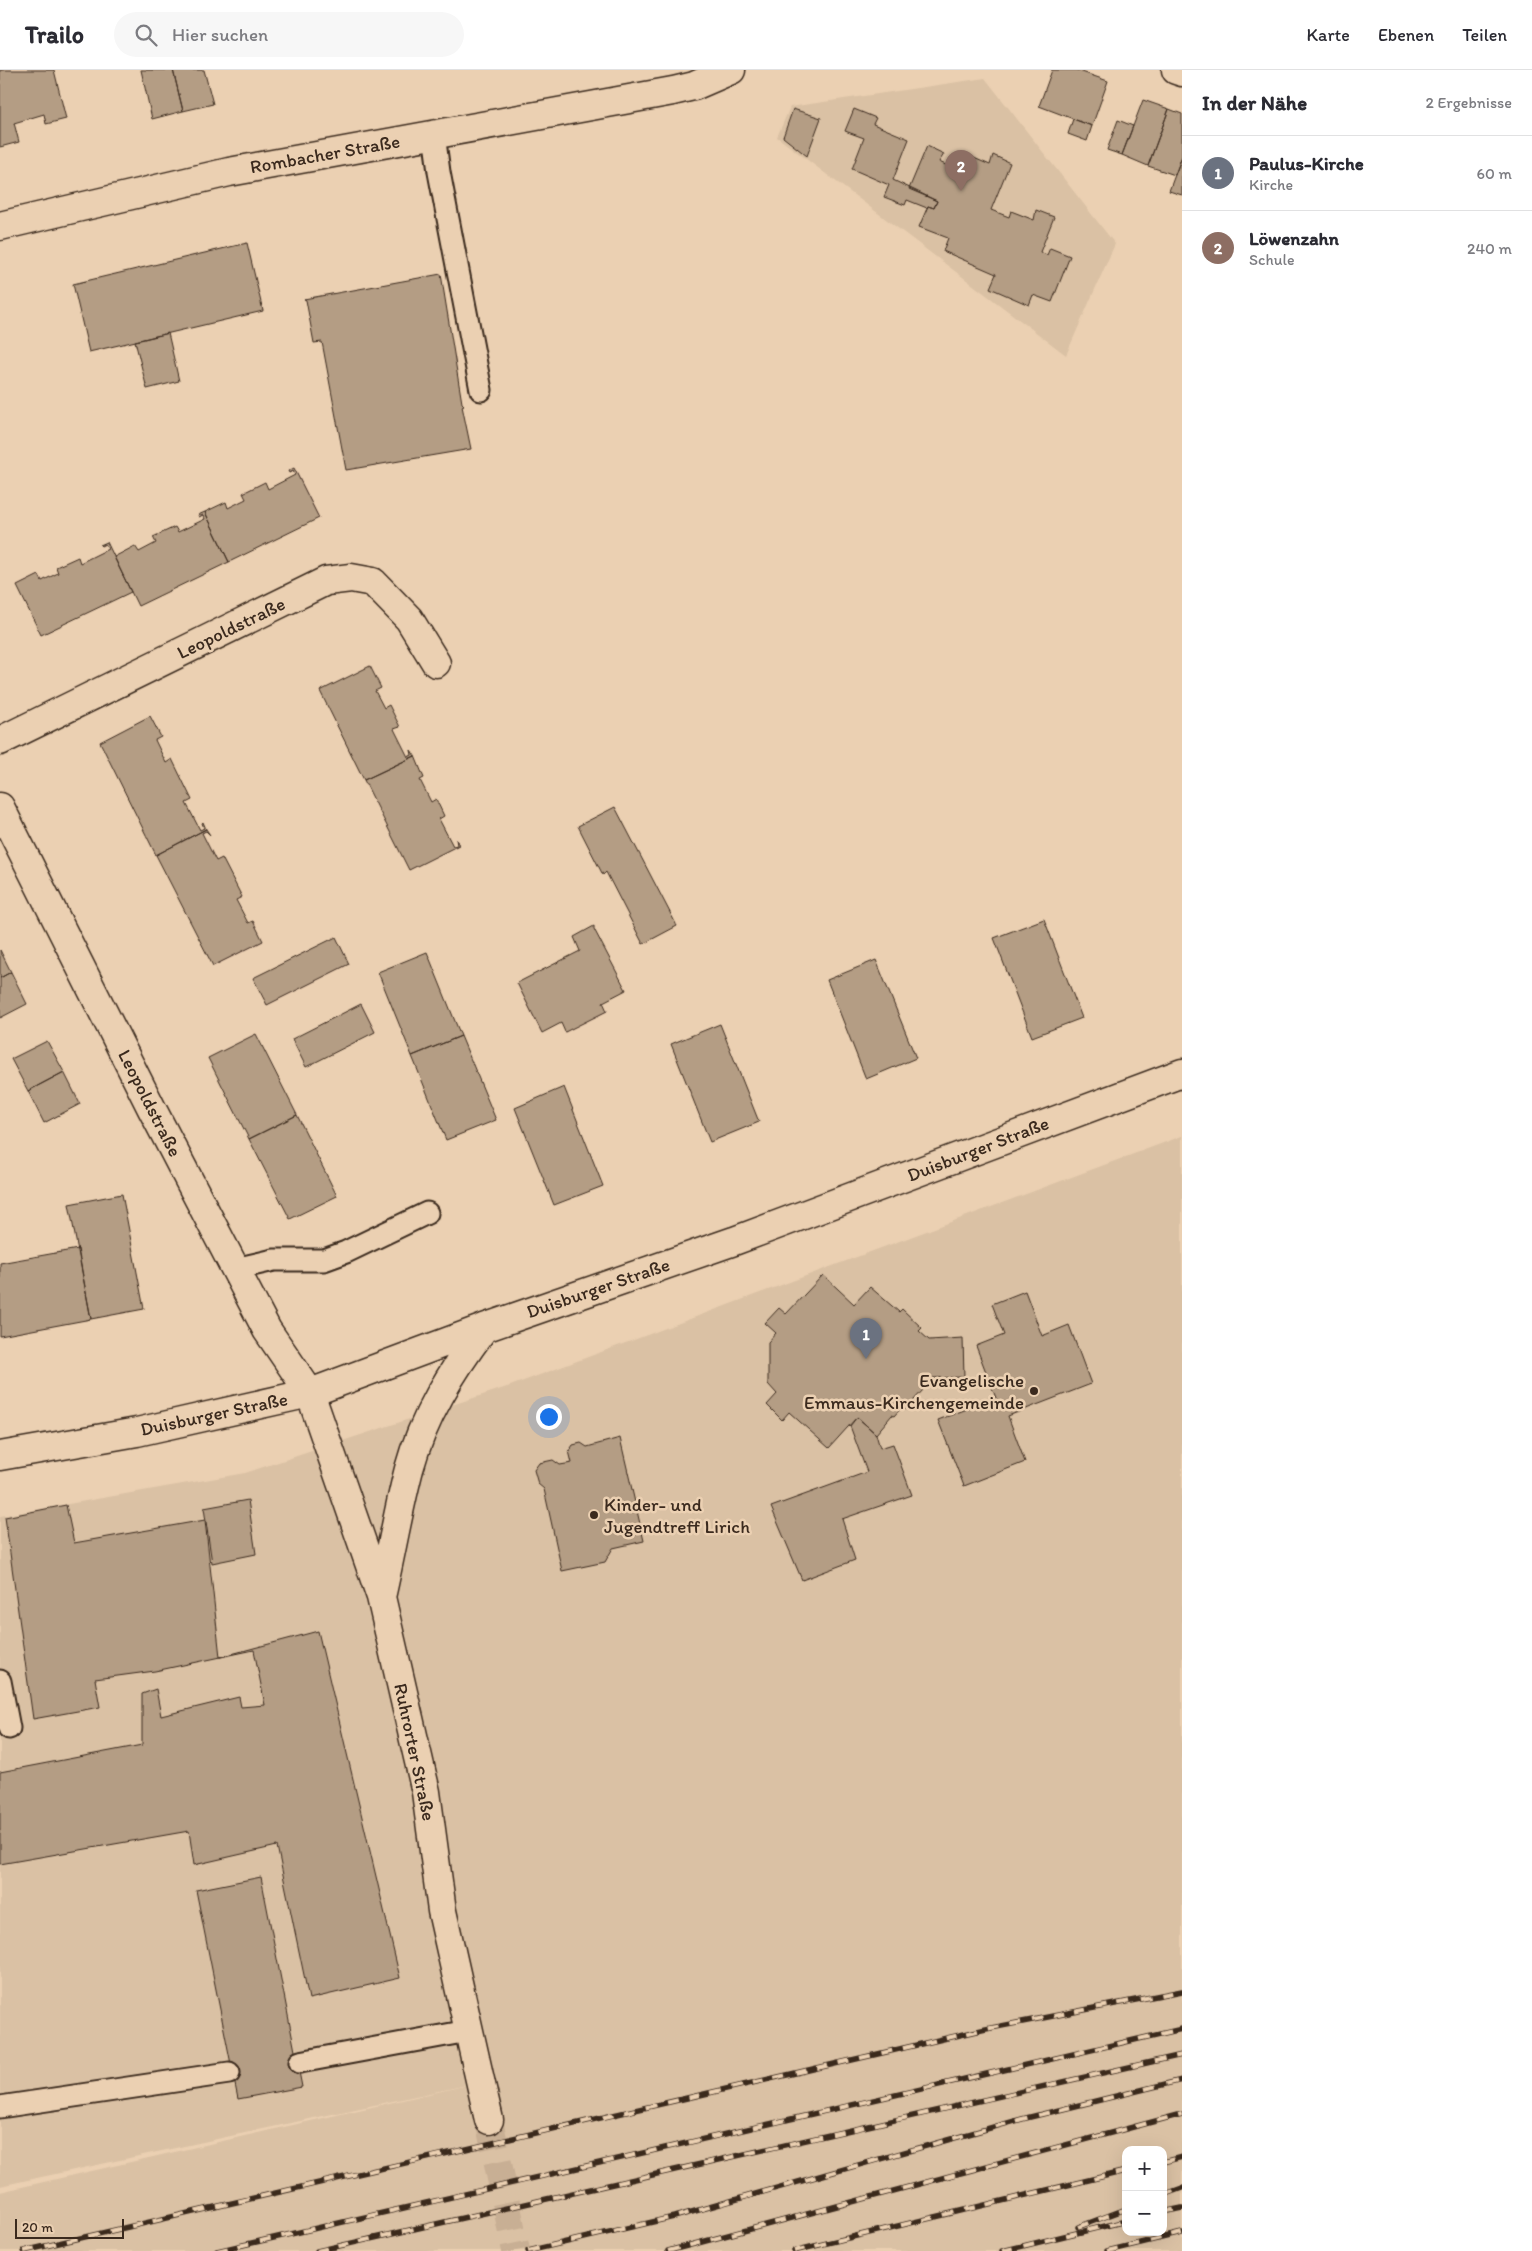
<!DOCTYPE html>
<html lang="de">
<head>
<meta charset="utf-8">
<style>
	:root { --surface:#fff; --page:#f7f7f7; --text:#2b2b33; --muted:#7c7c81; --line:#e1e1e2; --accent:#3b2a1e }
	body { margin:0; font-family:Itim,sans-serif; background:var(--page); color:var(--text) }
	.controls { position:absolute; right:15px; bottom:15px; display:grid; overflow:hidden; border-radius:10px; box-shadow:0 5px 20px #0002 }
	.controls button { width:45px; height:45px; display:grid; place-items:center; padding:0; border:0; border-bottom:1px solid var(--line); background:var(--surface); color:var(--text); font:25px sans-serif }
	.scale { position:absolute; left:15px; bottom:12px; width:109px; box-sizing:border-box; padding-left:5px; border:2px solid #3b2a1e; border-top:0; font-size:14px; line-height:18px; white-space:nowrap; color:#3b2a1e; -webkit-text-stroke:4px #ebd0b2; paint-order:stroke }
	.you { position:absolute; left:548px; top:1346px; width:18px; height:18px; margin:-12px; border:4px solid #fff; border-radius:50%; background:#1a73e8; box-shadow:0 0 0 8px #1a73e833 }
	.badge { display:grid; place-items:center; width:32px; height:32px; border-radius:50%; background:var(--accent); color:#fff; font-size:16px; font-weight:700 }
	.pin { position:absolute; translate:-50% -41px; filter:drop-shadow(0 1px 2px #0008) }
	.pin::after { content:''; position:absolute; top:26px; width:18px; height:15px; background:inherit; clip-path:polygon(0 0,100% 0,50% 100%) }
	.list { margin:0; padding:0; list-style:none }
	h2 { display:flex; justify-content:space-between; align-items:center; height:65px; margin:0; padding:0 20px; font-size:21px }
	h2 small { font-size:16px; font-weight:400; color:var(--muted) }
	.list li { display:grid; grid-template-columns:32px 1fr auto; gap:15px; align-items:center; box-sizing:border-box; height:75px; padding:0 20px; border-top:1px solid var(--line) }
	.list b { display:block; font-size:19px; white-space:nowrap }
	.list p { margin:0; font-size:16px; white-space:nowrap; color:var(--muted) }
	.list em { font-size:16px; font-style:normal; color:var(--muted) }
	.icon { flex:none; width:28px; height:28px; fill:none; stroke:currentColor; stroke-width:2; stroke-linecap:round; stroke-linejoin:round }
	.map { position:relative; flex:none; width:1182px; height:2181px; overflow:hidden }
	header { display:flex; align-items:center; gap:30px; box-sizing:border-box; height:70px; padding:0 25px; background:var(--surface); border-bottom:1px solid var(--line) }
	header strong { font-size:24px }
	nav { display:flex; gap:28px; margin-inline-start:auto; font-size:18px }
	.search { width:350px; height:45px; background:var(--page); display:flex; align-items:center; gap:12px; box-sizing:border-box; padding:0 18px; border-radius:28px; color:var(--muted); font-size:19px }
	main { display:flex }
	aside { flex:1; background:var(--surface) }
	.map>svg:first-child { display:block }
	.built { fill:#dac1a4; fill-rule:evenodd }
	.building { fill:#b49d84; stroke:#3b2a1e }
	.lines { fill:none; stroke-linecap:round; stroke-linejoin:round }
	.secondary-tunnel { stroke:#c8af94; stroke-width:28; stroke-dasharray:28 14; stroke-linecap:butt }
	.service-casing { stroke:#3b2a1e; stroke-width:25 }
	.minor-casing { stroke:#3b2a1e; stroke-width:31 }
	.secondary-casing { stroke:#3b2a1e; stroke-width:31 }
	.service { stroke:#ebd0b2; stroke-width:21 }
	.minor { stroke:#ebd0b2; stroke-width:28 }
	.secondary { stroke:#ebd0b2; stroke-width:28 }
	.rail-casing { stroke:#3b2a1e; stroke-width:5.5 }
	.rail { stroke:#ebd0b2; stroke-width:4; stroke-dasharray:11; stroke-linecap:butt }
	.poi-dot { fill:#3b2a1e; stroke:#ebd0b2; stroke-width:2 }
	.labels { text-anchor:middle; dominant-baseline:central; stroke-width:5; stroke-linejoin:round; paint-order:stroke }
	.street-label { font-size:19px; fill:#3b2a1e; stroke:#ebd0b2 }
	.poi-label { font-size:19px; fill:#3b2a1e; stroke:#ebd0b2; text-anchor:end }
</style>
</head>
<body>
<header>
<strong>Trailo</strong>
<div class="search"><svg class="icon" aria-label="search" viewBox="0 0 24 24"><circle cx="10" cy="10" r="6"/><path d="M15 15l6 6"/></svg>Hier suchen</div>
<nav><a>Karte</a><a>Ebenen</a><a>Teilen</a></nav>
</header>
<main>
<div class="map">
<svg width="1182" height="2181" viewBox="0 0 1182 2181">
	<rect width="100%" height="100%" fill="#ebd0b2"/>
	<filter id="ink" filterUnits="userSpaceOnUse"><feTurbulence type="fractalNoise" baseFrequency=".02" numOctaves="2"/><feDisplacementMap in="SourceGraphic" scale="10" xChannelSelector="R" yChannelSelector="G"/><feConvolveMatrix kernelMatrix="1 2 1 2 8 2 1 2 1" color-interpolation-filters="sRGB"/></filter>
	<g filter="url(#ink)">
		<path class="built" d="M985,8l130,166 -49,111 -289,-218 13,-30z
			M1182,1066v1115h-1182v-59l490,-112 -490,106v-670l245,-43 265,-87zM1126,2080h37v82h-37z"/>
		<path class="building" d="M0,0h54l12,49 -20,5 -2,-10 -30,9 5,19 -19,5z
			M141,0h32l10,41 -31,8z
			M173,0h31l9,34 -30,7z
			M1052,0h24l32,11 -16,45 -53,-20z
			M1143,30l26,9 -21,57 -26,-11z
			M793,39l28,9 -14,38 -24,-19z
			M854,39l22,9 -3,6 36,15 -16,41 44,21 -3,7 -6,-2 -1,2 -20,-8 -2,5 -21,-8 5,-12 -37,-16 12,-31 -19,-7z
			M1169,39l13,5v42l-7,19 -27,-9z
			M1073,49l19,7 -5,15 -19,-7z
			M1118,50l15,6 -11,29 -15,-5z
			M927,76l17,8 -5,8 21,9 7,-16 23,10 3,-10 17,8 -19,47 18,7 2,-6 23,9 2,-10 18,7 -14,35 7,3 3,-7 20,8 -18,46 -19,-7 -4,10 -39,-17 6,-14 -53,-23 5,-13 -29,-11 9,-21 6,2 3,-7 -28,-12z
			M1182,86v39l-13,-4z
			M247,173l16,68 -174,41 -16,-68z
			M441,204l21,129 2,2 -2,1 9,43 -125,21 -24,-128 -8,1 -8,-43 -2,-1z
			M168,263l11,48 -32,8 -12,-48z
			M294,398l25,50 -90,44 -24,-50 21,-10 2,6 18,-9 -3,-6 22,-11 3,7 27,-14 -2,-4 -4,2 -1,-2z
			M205,442l24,50 -91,44 -24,-49 21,-11 4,6 17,-9 -3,-6 22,-10 3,5 27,-13 -2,-4 -4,2 -1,-2z
			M107,472l24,50 -90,43 -24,-49 22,-11 3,6 16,-8 -2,-6 22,-10 2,6 28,-14 -3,-5 -4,2 -1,-1z
			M370,596l11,22 -6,3 9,17 5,-3 11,22 -6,2 14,28 4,-2 -1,-5 4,6 -51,24 -44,-89z
			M150,646l11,21 -6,3 11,23 6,-4 20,41 -6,3 14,27 4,-2 -2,-5 1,-1 3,7 -50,26 -56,-113z
			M415,686l9,22 -4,2 11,22 5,-3 8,17 -5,3 14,27 4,-1 -1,-6 3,6 -50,25 -45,-90z
			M615,737l62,119 -34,18 -37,-72 -3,3 -25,-49z
			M206,759l4,6 -4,-4 -4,2 14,28 6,-3 20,39 -6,3 12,23 5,-2 10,20 -50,25 -57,-111z
			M1044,849l38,99 -50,19 -38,-99z
			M594,856v3l32,61 -23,12 4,9 -42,21 -4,-9 -19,10 -25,-50 63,-32 -6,-14z
			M336,867l13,27 -82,41 -14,-27z
			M0,880l11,22 -11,6z
			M427,882l34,84 -49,20 -34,-84z
			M876,890l40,98 -50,21 -39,-99z
			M11,902l16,32 -27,14v-40z
			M361,934l14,28 -69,35 -14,-28z
			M720,954l39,98 -49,20 -39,-98z
			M256,964l41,81 -48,24 -41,-81z
			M461,966l35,84 -50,20 -34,-84z
			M47,971l17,31 -36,19 -17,-32z
			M64,1002l16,32 -36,19 -16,-32z
			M564,1017l39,99 -49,19 -39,-97z
			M297,1045l40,81 -47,23 -41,-80z
			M122,1124l22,115 -53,10 -22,-115z
			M78,1179l13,70 -91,17v-73z
			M823,1205l31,29 16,-17 29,25 3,-3 20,19 -3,3 10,9 34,-2 1,39 -34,1 -9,9 2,3 -18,20 -3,-3 -8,9 -2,-1 -16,19 -19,-17 -28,31 -40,-36 -7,8 -15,-15 10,-11 -9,-10v-42l8,-9 -11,-10 14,-15 7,6z
			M1025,1221l17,45 27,-11 22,59 -83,32 17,46 -61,24 -26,-66 58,-22 -20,-52 28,-11 -12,-31z
			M857,1347l19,17 4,14 13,-4 19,51 -70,24 13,41 -53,20 -31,-73 96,-35 -17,-46z
			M620,1368l24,103 -31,7 -8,14 -43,9 -18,-82 -6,-5 -4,-14 5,-7 14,-3 7,5 12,-2 -3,-12 4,-6 8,-2 6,4z
			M248,1430l8,54 -44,9 -8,-55z
			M66,1435l8,38 131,-23 15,137 98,-26 82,347 -91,21 -32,-153 -83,19 -5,-34 -189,33v-92l142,-27v-51l14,-5 5,27 78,-19 2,10 24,-2 -11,-55 -99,21 -60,8 5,28 -67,12 -28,-202z
			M261,1807l41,210 -64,12 -42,-209z"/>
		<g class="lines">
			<path class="secondary-tunnel" d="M489,2050l27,131"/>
			<defs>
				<path id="service" d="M434,64l5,38 42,218
					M235,1199l39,-9h50l22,-8 81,-39
					M0,1611l9,47
					M300,1992l168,-31
					M0,2037l229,-34"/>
				<path id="minor" d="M1176,0l6,2
					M0,156l229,-54 444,-81 21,-5 37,-16
					M0,671l326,-160 25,-3 22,4 36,37 27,44
					M0,737l152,302 115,221 43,63"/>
				<path id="secondary" d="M310,1323l71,204 45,195 16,119 47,209
					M0,1386l137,-24 173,-39 174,-65 250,-87 448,-168
					M381,1527c10,-43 17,-86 28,-128 14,-52 43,-98 75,-141"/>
			</defs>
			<use href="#service" class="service-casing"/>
			<use href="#minor" class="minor-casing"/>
			<use href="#secondary" class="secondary-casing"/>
			<use href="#service" class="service"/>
			<use href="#minor" class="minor"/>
			<use href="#secondary" class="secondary"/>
			<defs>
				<path id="rail" d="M1163,2092l19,-5
					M1163,2125l19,-7
					M1163,2142l19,-4
					M1078,2157l48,-18
					M24,2181l962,-222 196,-38
					M217,2181l965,-222
					M317,2181l865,-196
					M528,2181l146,-34 348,-98 160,-39
					M668,2181l514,-137
					M794,2181l332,-80
					M1002,2181l124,-30
					M1107,2181l75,-18"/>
			</defs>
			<use href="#rail" class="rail-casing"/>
			<use href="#rail" class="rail"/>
		</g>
	</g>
	<g class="poi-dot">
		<circle cx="1034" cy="1321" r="5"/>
		<circle cx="594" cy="1445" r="5"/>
	</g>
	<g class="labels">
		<g class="street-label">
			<text transform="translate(325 84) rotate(-10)">Rombacher Straße</text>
			<text transform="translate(231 558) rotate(-26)">Leopoldstraße</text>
			<text transform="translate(150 1033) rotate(63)">Leopoldstraße</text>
			<text transform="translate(978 1079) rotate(-21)">Duisburger Straße</text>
			<text transform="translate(598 1218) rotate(-19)">Duisburger Straße</text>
			<text transform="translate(214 1344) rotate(-12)">Duisburger Straße</text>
			<text transform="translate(415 1682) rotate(78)">Ruhrorter Straße</text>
		</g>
		<g class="poi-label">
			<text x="1024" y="1310">Evangelische<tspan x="1024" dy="22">Emmaus-Kirchengemeinde</tspan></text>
			<text x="604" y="1434" text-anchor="start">Kinder- und<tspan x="604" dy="22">Jugendtreff Lirich</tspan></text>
		</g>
	</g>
</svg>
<div class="controls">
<button>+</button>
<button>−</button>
</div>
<div class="scale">20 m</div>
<div class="you"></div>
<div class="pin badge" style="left:866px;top:1289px;background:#6b7280">1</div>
<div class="pin badge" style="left:961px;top:121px;background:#8d6e63">2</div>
</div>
<aside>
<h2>In der Nähe<small>2 Ergebnisse</small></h2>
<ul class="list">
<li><span class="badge" style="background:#6b7280">1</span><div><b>Paulus-Kirche</b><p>Kirche</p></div><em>60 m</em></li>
<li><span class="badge" style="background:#8d6e63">2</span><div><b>Löwenzahn</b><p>Schule</p></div><em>240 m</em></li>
</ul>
</aside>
</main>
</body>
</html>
